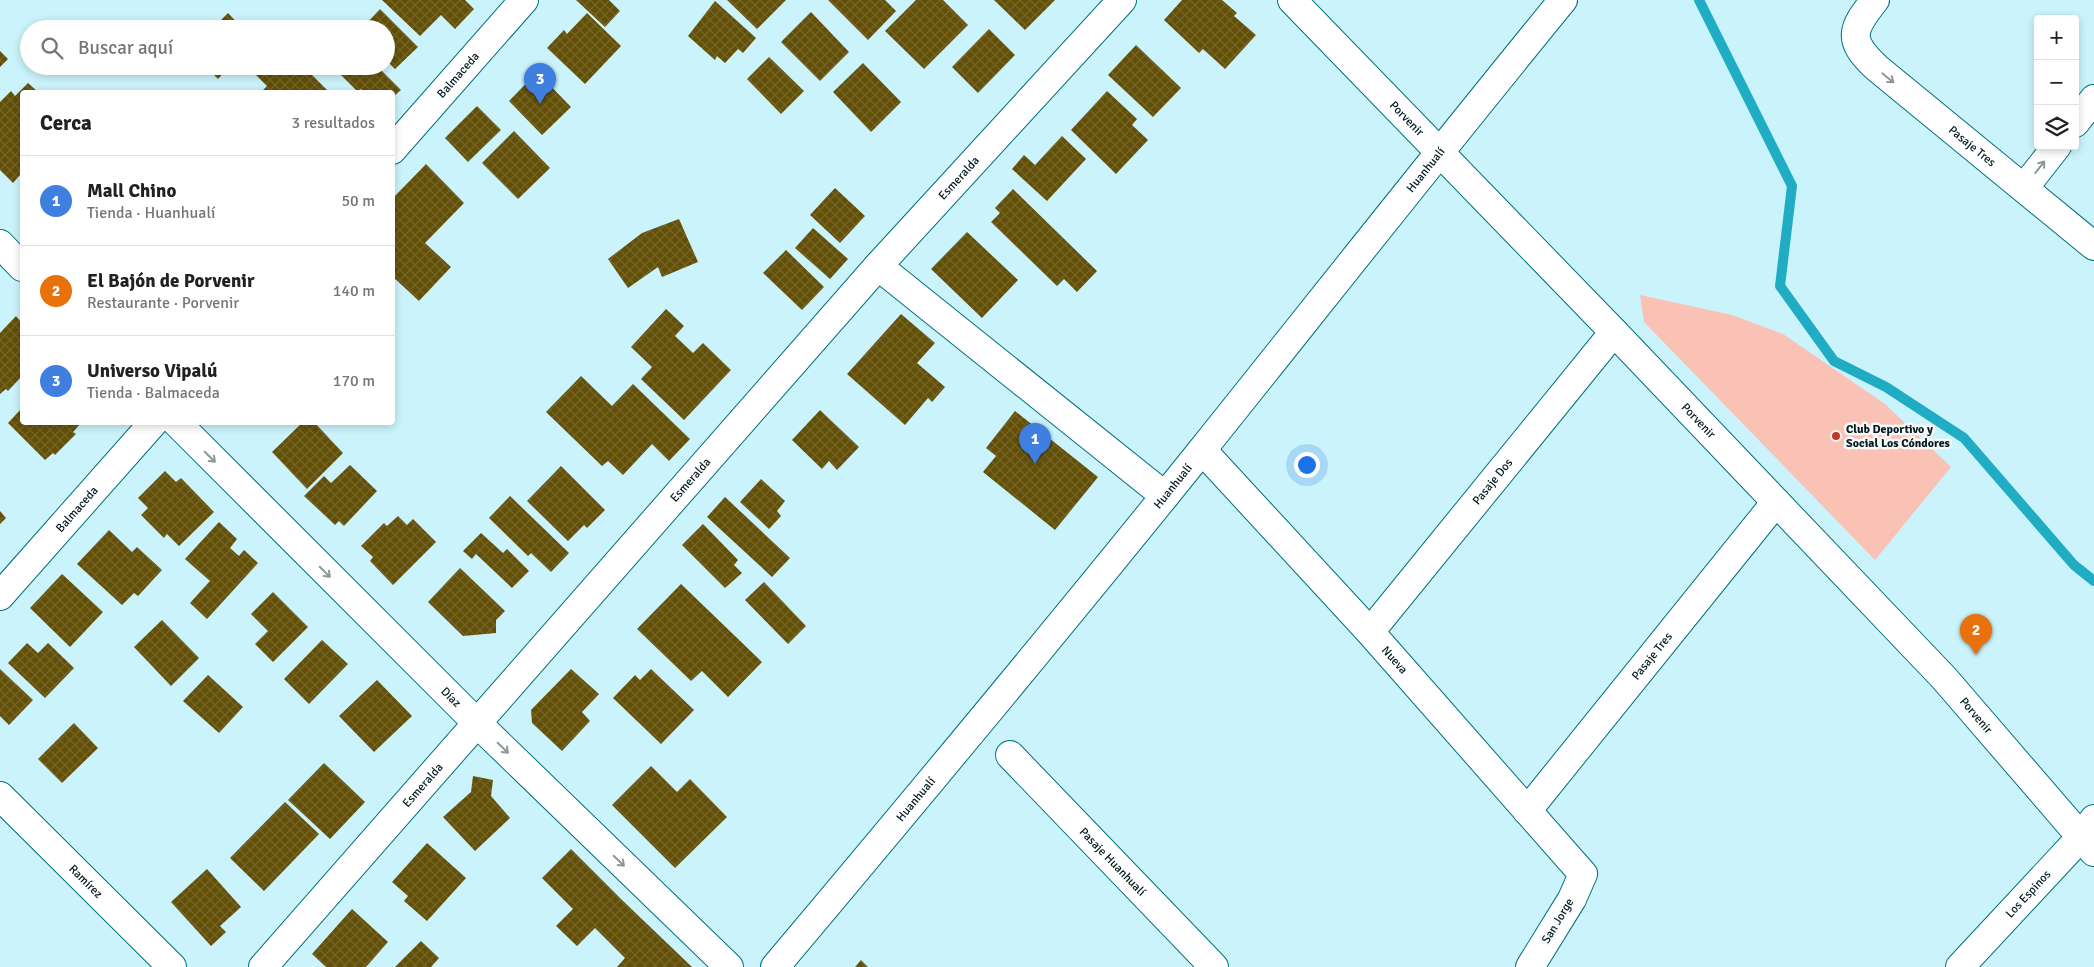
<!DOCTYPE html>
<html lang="es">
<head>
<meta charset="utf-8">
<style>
	:root { --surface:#fff; --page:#f6f6f6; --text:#202124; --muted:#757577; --line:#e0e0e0; --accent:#c33724 }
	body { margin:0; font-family:Signika,sans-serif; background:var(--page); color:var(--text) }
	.controls { position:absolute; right:15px; top:15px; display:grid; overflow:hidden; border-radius:5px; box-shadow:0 2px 8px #0003 }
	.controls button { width:45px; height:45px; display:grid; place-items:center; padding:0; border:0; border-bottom:1px solid var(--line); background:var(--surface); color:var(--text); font:25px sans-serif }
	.you { position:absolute; left:1306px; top:464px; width:18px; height:18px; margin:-12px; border:4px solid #fff; border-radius:50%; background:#1a73e8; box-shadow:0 0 0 8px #1a73e833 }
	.badge { display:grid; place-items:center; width:32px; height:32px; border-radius:50%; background:var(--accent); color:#fff; font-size:16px; font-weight:700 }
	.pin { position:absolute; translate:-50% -41px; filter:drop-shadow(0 1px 2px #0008) }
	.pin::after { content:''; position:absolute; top:26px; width:18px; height:15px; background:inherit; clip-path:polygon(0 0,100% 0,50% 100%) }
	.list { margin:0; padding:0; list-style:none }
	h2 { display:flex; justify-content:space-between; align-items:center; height:65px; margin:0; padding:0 20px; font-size:21px }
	h2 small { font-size:16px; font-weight:400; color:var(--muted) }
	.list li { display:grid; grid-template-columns:32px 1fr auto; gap:15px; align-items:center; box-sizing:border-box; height:90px; padding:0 20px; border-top:1px solid var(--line) }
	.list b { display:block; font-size:19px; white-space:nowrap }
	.list p { margin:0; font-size:16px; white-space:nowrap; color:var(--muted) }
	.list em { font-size:16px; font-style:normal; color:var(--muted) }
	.icon { flex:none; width:28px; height:28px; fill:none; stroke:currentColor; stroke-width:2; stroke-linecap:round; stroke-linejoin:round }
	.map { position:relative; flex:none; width:2094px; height:967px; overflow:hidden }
	.search { position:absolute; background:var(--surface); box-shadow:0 2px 8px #0003; left:20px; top:20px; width:375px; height:55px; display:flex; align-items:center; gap:12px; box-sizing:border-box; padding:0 18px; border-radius:28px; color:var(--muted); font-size:19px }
	.panel { position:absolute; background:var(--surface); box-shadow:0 2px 8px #0003; left:20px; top:90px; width:375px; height:335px; border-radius:5px }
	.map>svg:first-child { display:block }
	.green { fill:#fac1b5 }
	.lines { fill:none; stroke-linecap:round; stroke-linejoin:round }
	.stream { stroke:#20adc3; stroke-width:10 }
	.building { fill:url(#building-cross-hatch) }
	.minor-casing { stroke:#006f7e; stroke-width:30 }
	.minor { stroke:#fff; stroke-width:28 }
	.oneway { stroke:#8d989a }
	.poi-dot { fill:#c33724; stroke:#f8f8f8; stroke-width:2 }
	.labels { text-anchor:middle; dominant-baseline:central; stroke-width:5; stroke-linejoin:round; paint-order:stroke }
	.street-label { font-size:12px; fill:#021a1f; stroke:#f8f8f8 }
	.poi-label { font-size:12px; font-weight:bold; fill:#021a1f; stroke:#f8f8f8; text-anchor:start }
</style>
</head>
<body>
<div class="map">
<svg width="2094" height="967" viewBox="0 0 2094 967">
	<defs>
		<pattern id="building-cross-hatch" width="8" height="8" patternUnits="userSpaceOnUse" patternTransform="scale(1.25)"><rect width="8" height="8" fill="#634f06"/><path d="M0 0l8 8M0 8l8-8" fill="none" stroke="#73642a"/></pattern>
	</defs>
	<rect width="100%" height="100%" fill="#cbf3fb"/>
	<path class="green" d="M1640,295l92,20 51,19 102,70 66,63 -76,93 -231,-238z"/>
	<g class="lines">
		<path class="stream" d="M1699,0l93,186 -12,100 54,75 52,26 78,51 110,127 20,16"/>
	</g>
	<path class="building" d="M382,0h83l9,9 -19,20 -14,-14 -21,21z
		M576,0h33l11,11 -15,16z
		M727,0h59l-29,29z
		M828,0h57l11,11 -28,29z
		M916,0h27l25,25 -44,44 -39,-38z
		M994,0h61l-30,30z
		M1182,0h40l15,13 -3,3 22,19 -31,34 -22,-20 -4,4 -35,-33z
		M715,1l41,37 -13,15 -5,-4 -13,14 -8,-7 -2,4 -27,-24z
		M380,9l38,38 -23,22 -9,-9v-31h-25z
		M811,12l38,40 -29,29 -39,-39z
		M228,13l15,16h-31z
		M587,13l34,33 -36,38 -38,-36 17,-18 3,4z
		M989,29l26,26 -37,38 -26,-26z
		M1136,45l45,43 -28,29 -45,-42z
		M0,51l8,8 -8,8z
		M769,57l35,34 -23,23 -34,-35z
		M863,63l38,39 -30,30 -38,-40z
		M205,66h25l-12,13z
		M261,66h42l26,26h-68l6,-6 -13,-13z
		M332,66h51l-3,3 21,21 -9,8v-6h-28l-3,-3 -3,3z
		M537,72l34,35 -29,28 -33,-34z
		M28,83l10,9h-16v85l-2,-2 -7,8 -13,-13v-68l11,-11 4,5z
		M1107,91l30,28 -5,6 16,15 -32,34 -45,-44z
		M477,106l24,24 -33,32 -23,-24z
		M514,131l36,37 -32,31 -36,-36z
		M1062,136l24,23 -39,42 -35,-32 12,-14 11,10z
		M426,164l38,39 -39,40 26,24 -32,34 -27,-25v-77z
		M835,188l30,28 -25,27 -30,-28z
		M1013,189l84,82 -20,21 -13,-13 -7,7 -66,-64 9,-9 -5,-5z
		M679,219l19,43 -36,15 -4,-10 -30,21 -20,-29 34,-26z
		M813,228l35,31 -18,20 -35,-31z
		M967,232l51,48 -36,38 -51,-49z
		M786,250l38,37 -22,23 -39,-37z
		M666,309l18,17 -9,10 18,17 10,-10 28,27 -47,50 -43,-41 11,-12 -21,-20z
		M901,314l34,29 -18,20 28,24 -13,15 -4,-4 -23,27 -58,-51z
		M16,316l6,7v53l-14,15 -2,-2 -6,5v-61z
		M581,376l31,30 21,-22 57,55 -21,22 -17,-17 -29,31 -15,-14 -6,5 -56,-54z
		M22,408v14h60l-9,10 3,2 -21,21 -2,-2 -8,7 -37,-37z
		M820,410l39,37 -22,23 -8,-9 -7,8 -30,-29z
		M1015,411l83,66 -43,53 -72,-58 13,-16 -10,-8z
		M303,422h11l29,31 -36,36 -35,-37z
		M350,465l27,26 -33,35 -5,-5 -4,4 -31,-29 20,-20 7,7z
		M561,466l44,44 -18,18 -3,-3 -16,16 -41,-40z
		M165,471l11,11 5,-4 33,34 -35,34 -12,-12 -3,4 -23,-23 7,-7 -10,-10z
		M761,479l24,22 -8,10 4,5 -12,13 -29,-27z
		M510,496l59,57 -18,19 -20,-19 -3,3 -39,-38z
		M725,497l65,61 -18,19 -65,-60z
		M0,511l6,7 -6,6z
		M398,516l9,9 6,-6 23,23 -43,43 -23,-24 3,-4 -12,-11 23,-23 3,3z
		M219,522l18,17 -7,9 9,8 5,-6 14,13 -51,56 -17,-16 20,-22 -25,-22z
		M703,524l35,36 -4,5 8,8 -17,15 -43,-43z
		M109,530l23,22 5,-5 25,23 -24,26 -4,-3 -12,12 -45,-41z
		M481,533l22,20 4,-4 22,22 -17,17 -36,-34 -4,5 -9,-8z
		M460,568l45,43 -9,9v13l-33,3 -35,-34z
		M62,574l41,38 -33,35 -40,-39z
		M764,582l42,44 -18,18 -43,-44z
		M681,584l81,78 -34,35 -26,-26 -11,10 -54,-52z
		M273,592l35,35 -35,35 -18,-18 13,-13 -17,-17z
		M162,620l37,38 -28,28 -37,-39z
		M322,640l26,24 -39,40 -25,-25z
		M27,643l11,10 10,-10 26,25 -29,30 -37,-35z
		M0,669l33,31 -24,25 -9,-9z
		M571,669l28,25 -17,18 8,9 -28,30 -30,-28 -1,-13z
		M651,669l43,41 -33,34 -48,-46 22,-23 5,5z
		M208,675l35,32 -24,26 -36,-32z
		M377,680l35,36 -38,36 -35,-36z
		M74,723l24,25 -36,35 -24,-24z
		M324,763l41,39 -35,37 -42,-39z
		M651,766l26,26 13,-13 37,38 -52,51 -63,-63z
		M473,776l20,4 -2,16 19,22 -35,33 -32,-34 28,-25z
		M285,802l34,32 -55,57 -34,-33z
		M427,843l39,35 -39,43 -23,-20 4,-5 -16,-14z
		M571,849l51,51 70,67h-75l8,-9 -30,-30 -18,18 -21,-20 17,-17 -31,-31z
		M207,869l34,38 -21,19 6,6 -15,14 -40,-44z
		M352,909l36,33 -22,25h-40l-14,-13z
		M421,941l18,17 -8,9h-36z
		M861,960l7,7h-13z"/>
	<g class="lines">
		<defs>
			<g id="minor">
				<path id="s1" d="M1292,0l322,332 330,346 150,174"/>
				<path id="s2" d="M1875,0c-24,30 -28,40 2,68l217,178"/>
				<path d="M2075,123l19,-24"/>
				<path id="s3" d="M392,150l132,-150"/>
				<path d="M2024,188l33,-42"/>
				<path d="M0,244l22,23"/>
				<path d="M878,266l287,230"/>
				<path id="s4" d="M176,422l302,302 251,243"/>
				<path id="s5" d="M1202,450l168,182 213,242 -11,25 -42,68"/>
				<path id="s6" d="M0,596l154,-174"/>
				<path id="s7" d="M1370,632l244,-300"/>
				<path id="s8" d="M1010,755l204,212"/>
				<path id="s9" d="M0,796l172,171"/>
				<path id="s10" d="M1527,811l249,-309"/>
				<path id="s11" d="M263,967l615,-701 244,-266"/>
				<path id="s12" d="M775,967c144,-171 287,-343 427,-517 120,-150 239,-301 361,-450"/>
				<path id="s13" d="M1960,967l121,-130 13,-18"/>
			</g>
		</defs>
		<use href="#minor" class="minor-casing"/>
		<use href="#minor" class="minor"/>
	</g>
	<defs><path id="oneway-shaft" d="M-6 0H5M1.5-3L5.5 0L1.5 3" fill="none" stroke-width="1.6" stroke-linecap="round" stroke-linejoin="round" transform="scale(1.25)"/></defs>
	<g class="oneway">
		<use href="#oneway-shaft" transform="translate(1888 78) rotate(39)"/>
		<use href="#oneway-shaft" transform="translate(2040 167) rotate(-52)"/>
		<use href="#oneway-shaft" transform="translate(210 457) rotate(45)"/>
		<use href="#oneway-shaft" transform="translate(325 572) rotate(45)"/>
		<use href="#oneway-shaft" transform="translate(503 748) rotate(44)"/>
		<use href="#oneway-shaft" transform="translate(619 861) rotate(44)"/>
	</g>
	<circle class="poi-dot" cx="1836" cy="436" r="5"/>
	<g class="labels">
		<g class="street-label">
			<text stroke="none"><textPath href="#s3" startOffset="100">Balmaceda</textPath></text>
			<text stroke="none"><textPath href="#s1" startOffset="165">Porvenir</textPath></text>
			<text stroke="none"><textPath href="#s2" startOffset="204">Pasaje Tres</textPath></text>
			<text stroke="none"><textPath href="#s12" startOffset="1029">Huanhualí</textPath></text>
			<text stroke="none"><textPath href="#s11" startOffset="1052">Esmeralda</textPath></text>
			<text stroke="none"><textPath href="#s1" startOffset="585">Porvenir</textPath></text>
			<text stroke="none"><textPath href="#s11" startOffset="648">Esmeralda</textPath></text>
			<text stroke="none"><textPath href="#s7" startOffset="194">Pasaje Dos</textPath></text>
			<text stroke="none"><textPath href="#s12" startOffset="624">Huanhualí</textPath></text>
			<text stroke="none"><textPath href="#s6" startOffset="116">Balmaceda</textPath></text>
			<text stroke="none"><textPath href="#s10" startOffset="199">Pasaje Tres</textPath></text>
			<text stroke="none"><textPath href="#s5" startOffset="285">Nueva</textPath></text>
			<text stroke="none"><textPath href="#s4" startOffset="389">Díaz</textPath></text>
			<text stroke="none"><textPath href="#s1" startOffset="990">Porvenir</textPath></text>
			<text stroke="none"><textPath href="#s11" startOffset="242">Esmeralda</textPath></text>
			<text stroke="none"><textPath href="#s12" startOffset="219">Huanhualí</textPath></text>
			<text stroke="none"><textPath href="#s8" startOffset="148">Pasaje Huanhualí</textPath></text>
			<text stroke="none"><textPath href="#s9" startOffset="121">Ramírez</textPath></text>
			<text stroke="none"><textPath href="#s13" startOffset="100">Los Espinos</textPath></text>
			<text transform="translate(1558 921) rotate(-59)">San Jorge</text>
		</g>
		<g class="poi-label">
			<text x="1846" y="429">Club Deportivo y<tspan x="1846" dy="14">Social Los Cóndores</tspan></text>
		</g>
	</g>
</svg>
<div class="controls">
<button>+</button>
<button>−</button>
<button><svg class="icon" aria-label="layers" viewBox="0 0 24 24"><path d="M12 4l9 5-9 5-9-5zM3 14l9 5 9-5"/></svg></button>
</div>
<div class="you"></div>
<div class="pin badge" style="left:1035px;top:464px;background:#3f7fe0">1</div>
<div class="pin badge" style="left:1976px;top:655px;background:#e8710a">2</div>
<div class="pin badge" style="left:540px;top:104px;background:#3f7fe0">3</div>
<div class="search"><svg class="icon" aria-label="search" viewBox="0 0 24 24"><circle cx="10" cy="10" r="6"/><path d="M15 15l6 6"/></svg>Buscar aquí</div>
<section class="panel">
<h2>Cerca<small>3 resultados</small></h2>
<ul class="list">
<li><span class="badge" style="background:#3f7fe0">1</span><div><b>Mall Chino</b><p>Tienda · Huanhualí</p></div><em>50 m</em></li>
<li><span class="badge" style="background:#e8710a">2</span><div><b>El Bajón de Porvenir</b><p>Restaurante · Porvenir</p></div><em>140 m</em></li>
<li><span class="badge" style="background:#3f7fe0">3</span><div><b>Universo Vipalú</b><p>Tienda · Balmaceda</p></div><em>170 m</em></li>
</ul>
</section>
</div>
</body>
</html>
